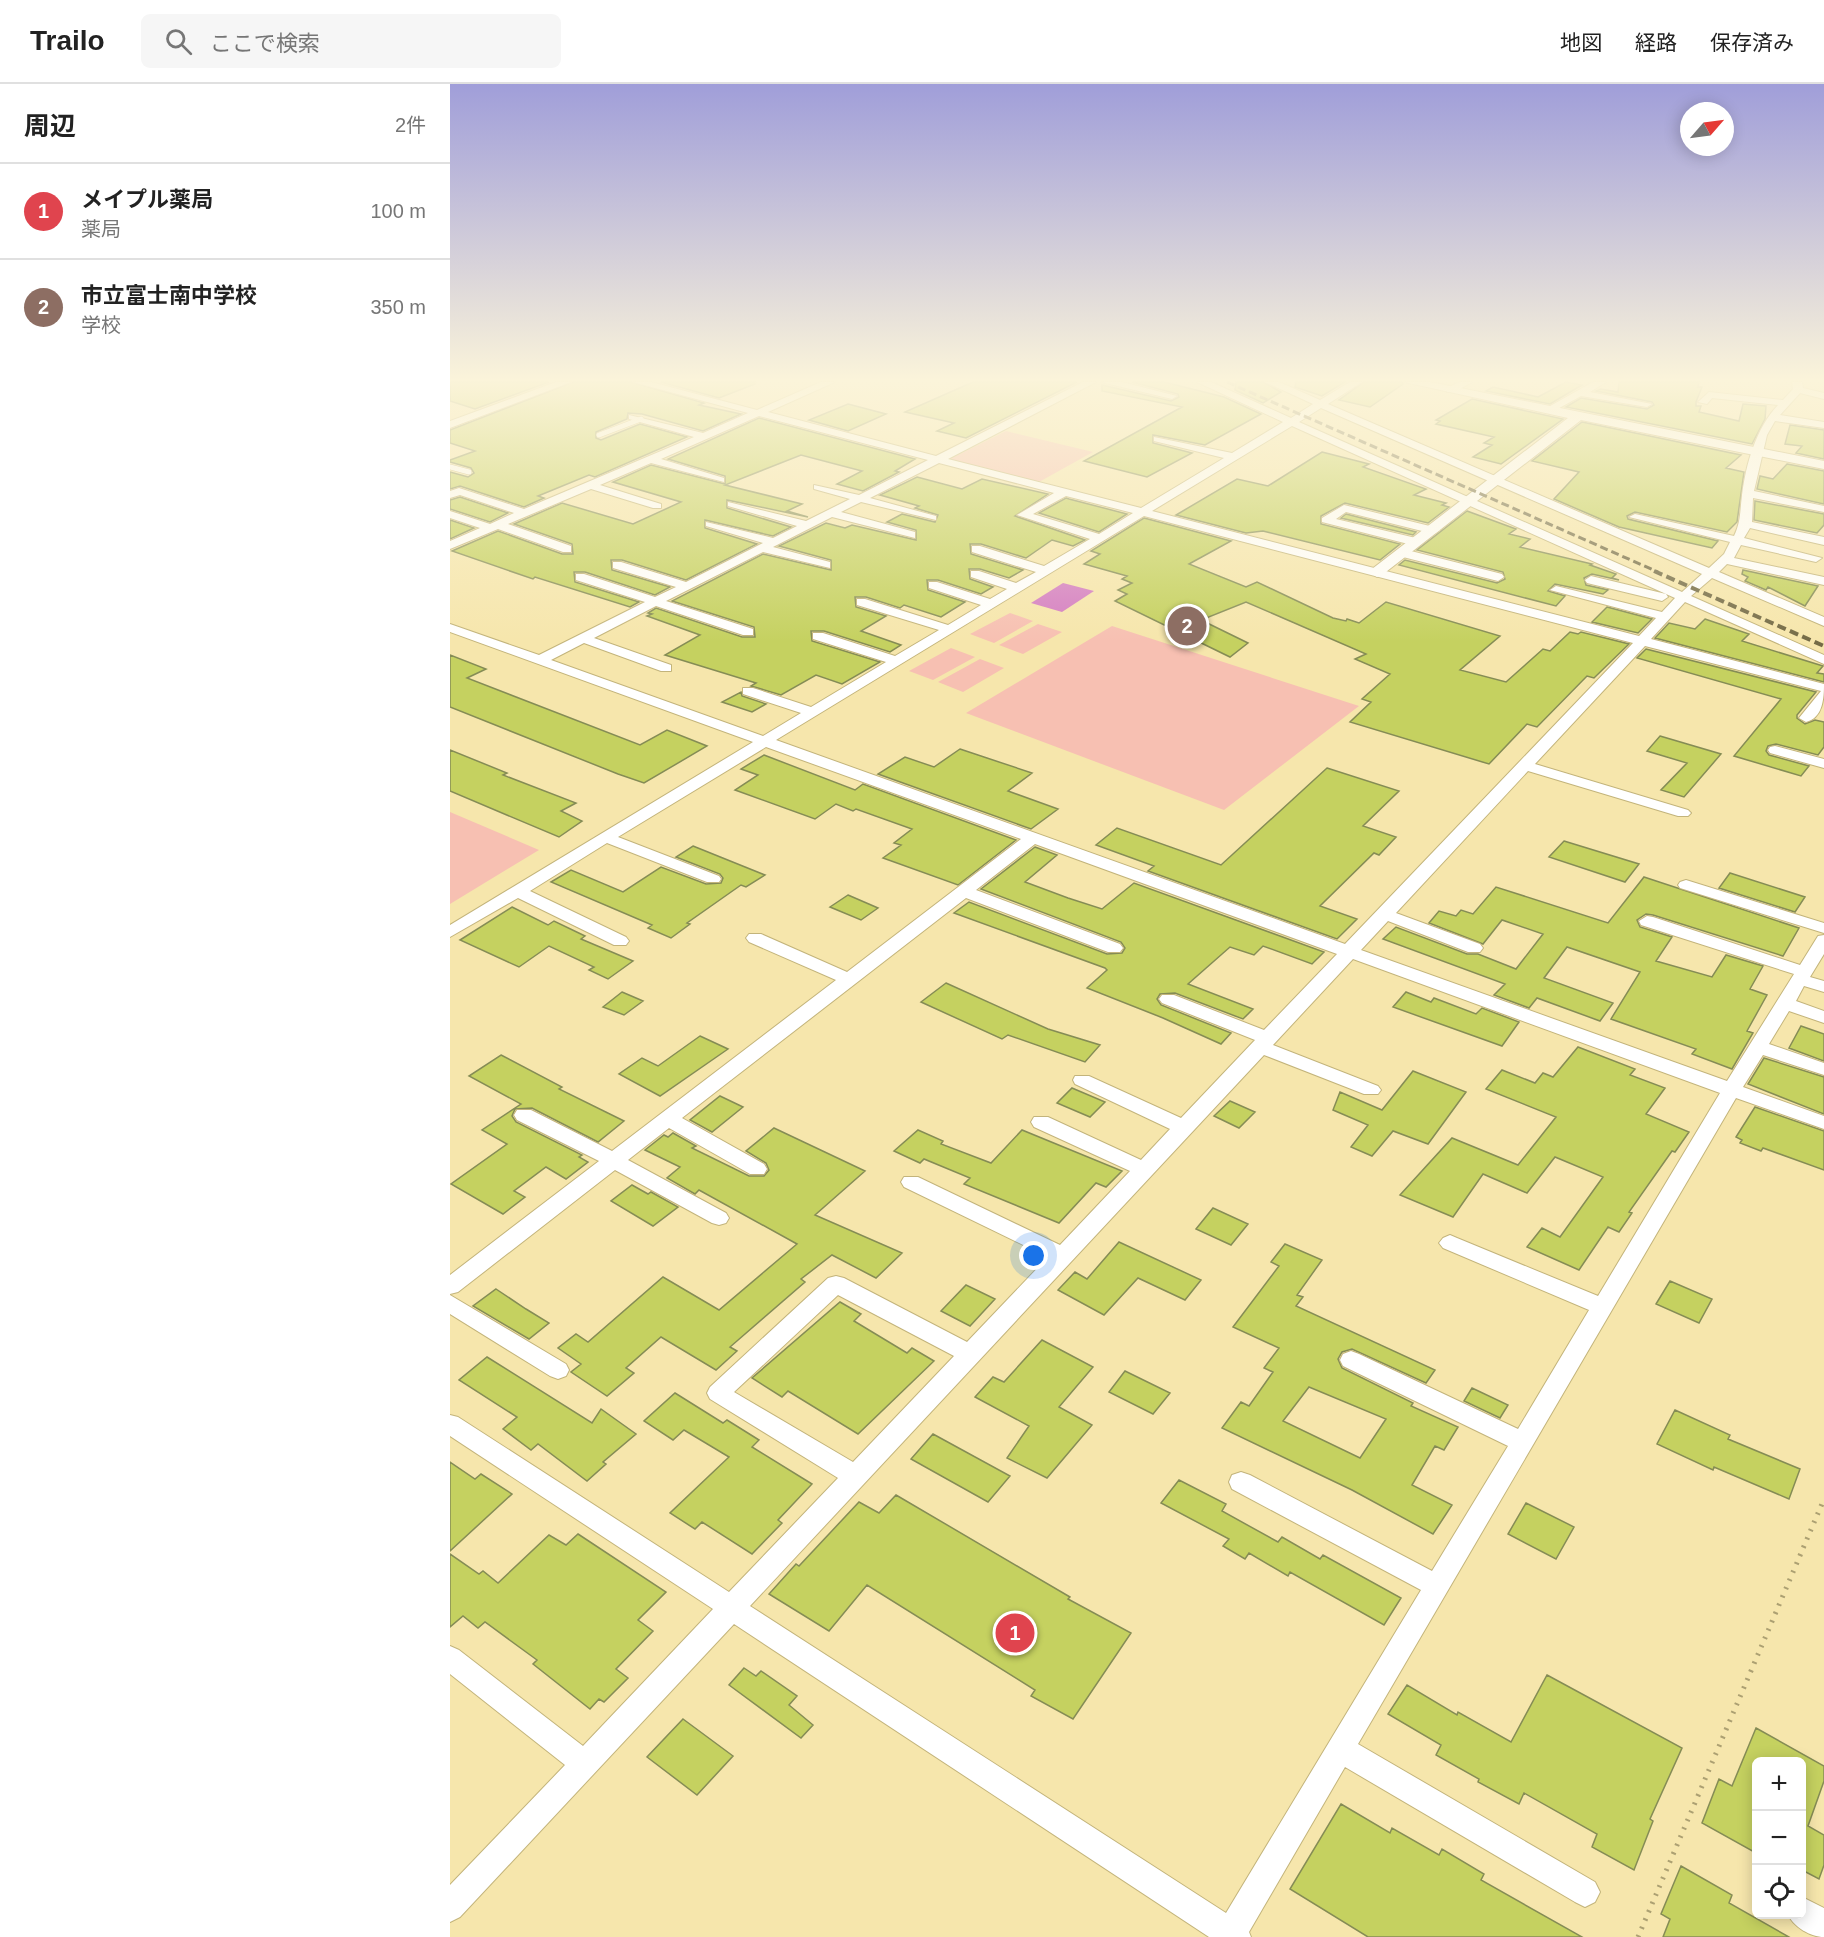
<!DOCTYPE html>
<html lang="ja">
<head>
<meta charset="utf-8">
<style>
	:root { --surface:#fff; --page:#f6f6f6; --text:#222; --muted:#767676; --line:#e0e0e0; --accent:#4951c6 }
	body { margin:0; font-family:Arial,"Noto Sans JP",sans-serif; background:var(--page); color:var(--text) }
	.controls { position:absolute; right:18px; bottom:18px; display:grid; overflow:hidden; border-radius:9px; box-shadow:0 3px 15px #0003 }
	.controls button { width:54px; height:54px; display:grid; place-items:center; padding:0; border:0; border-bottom:2px solid var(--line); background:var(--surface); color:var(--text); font:30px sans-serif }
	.compass { position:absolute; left:1230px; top:18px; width:54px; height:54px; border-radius:50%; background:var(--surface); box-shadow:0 3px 15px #0003; rotate:62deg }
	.you { position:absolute; left:584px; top:1172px; width:21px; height:21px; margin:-15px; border:4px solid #fff; border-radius:50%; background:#1a73e8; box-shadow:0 0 0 9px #1a73e833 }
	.badge { display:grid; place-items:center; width:39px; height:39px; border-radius:50%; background:var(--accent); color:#fff; font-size:20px; font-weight:700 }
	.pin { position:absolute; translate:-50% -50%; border:3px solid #fff; box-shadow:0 2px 6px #0006 }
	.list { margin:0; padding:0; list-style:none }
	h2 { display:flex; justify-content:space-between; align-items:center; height:78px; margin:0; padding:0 24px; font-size:26px }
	h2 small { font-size:20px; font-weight:400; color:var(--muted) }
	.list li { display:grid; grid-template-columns:39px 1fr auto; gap:18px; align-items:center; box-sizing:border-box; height:96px; padding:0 24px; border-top:2px solid var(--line) }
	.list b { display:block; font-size:22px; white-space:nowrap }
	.list p { margin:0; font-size:20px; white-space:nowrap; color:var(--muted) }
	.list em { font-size:20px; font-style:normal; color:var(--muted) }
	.icon { flex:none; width:33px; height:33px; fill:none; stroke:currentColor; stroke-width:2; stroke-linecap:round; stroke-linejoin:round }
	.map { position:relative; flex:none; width:1374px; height:1853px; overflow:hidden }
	header { display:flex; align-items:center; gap:36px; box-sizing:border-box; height:84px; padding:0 30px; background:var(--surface); border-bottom:2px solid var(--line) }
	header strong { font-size:28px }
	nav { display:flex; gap:33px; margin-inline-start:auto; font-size:21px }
	.search { width:420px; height:54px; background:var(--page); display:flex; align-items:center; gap:15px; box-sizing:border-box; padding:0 21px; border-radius:9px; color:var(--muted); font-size:22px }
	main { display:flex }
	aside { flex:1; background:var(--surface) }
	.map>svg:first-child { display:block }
	.green { fill:#f7c0b2 }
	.water { fill:#d47dc2 }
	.building { fill:#c5d160; stroke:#858c55; stroke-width:1.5; fill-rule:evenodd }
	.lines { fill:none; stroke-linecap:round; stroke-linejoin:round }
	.service-casing { stroke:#c3b47b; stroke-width:6 }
	.minor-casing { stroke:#c3b47b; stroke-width:2 }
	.tertiary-casing { stroke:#c3b47b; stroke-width:2 }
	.path { stroke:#aca072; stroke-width:5; stroke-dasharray:2 7; stroke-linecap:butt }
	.service { stroke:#fff; stroke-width:5 }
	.minor { fill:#fff; fill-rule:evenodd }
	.tertiary { fill:#fff; fill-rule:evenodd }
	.rail-far1 { stroke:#746b46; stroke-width:3; stroke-dasharray:8 4; stroke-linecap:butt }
	.rail { stroke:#746b46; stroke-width:4; stroke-dasharray:9 4.5; stroke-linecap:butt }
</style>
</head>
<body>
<header>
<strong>Trailo</strong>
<div class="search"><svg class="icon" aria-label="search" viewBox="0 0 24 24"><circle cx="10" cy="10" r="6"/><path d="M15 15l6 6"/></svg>ここで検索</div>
<nav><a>地図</a><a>経路</a><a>保存済み</a></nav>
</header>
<main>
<aside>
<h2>周辺<small>2件</small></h2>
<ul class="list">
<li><span class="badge" style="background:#e0444e">1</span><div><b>メイプル薬局</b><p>薬局</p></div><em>100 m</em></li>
<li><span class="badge" style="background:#8d6e63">2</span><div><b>市立富士南中学校</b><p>学校</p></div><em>350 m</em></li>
</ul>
</aside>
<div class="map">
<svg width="1374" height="1853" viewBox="0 0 1374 1853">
	<rect width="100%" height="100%" fill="#f6e6ac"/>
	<path class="green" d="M556,347l87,21 -54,30 -89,-23z
		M560,529l23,8 -39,22 -24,-9z
		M588,540l24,8 -39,22 -24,-9z
		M662,542l247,80 -135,104 -258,-97z
		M501,564l24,9 -42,23 -24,-9z
		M530,575l24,9 -41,24 -25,-10z
		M0,728l89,38 -89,54z"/>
	<path class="water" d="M613,499l31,8 -32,21 -31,-9z"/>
	<path class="building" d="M0,298h99l-74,27 -25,-8z
		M123,298h58l73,21 -5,2 42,9 -38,17 -61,-17 -14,-1 -1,6 -31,13v6l5,2 39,-16 47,13 -92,40 -6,-2 -51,21 6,2 -20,9 -64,-21 -10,3v-17l18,5 6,-4 -3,-5 -21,-6v-2l25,-9 -25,-8v-13z
		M211,298h94v2l-36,14z
		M523,298h104l-111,56 -29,-7 17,-8 -49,-11z
		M682,298h32l60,15 37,17 -56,31 -52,-10v8l39,10 -45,24 -63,-16 98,-54 -80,-16v-6l69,16 8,-4 -1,-3z
		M786,298h27l18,10 -18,11 -28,-13z
		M846,298h49l-23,14 -27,-9z
		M914,298h38l1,2 -33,23 -31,-7z
		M1116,298l16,3 -32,19 -64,-13 7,-4 45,10z
		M1169,298h80l-1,5h4l-6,15v4h5l-2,6 40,9 4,-17 23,2 -1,13 -13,25 -186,-37 15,-9 66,11 7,-4 -2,-3 -56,-11 5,-2 17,3z
		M1022,315l91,20 -62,45 -28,-7 19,-12 -8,-2 10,-6 -58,-13 4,-3 -4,-1z
		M398,320l38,10 -38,17 -39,-11z
		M309,334l156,41 -20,12 4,1 -36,19 -26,-7 25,-13 -61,-16 -76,30 77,19 -15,7 21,6 -81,-17v8l64,19 -18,9 -68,-16v8l52,16 -71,36 -64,-20h-11l1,10 58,17 -15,8 -70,-23h-11l1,10 64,20 -9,5 -95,-30 -2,2 -81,-28 46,-20 64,23h11l-1,-10 -58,-20 48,-21 71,21 48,-22 -68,-20 38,-17 74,19v-8l-57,-17z
		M1132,338l159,33 -15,13 18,4 -7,50 -10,10 -92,-20 -8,4 1,3 90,22 -6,7 -93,-21 -65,-28 25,-27 -47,-11z
		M1340,341l34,5v29l-28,-6 6,-7 -17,-2z
		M872,368l47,12 -6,3 63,22 -12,6 32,8 -4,2 7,2 -21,16 -83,-20 -24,13v8l79,20 -20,16 -117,-29 -17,2 -70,-18 61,-36 31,7z
		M1337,380l37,7v33l-67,-15 3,-13 13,3z
		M467,393l45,12 20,-10 66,15 -33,22 70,24 -12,6 -21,-6 -26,18 -45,-14h-11l1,10 52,16 -14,8 -29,-9h-11l1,10 23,8 -12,7 -43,-14h-11l1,10 37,12 -24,15 -37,-12 -4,3 -34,-11h-11l1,10 30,9 -25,15 40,14 -11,7 -66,-21h-13l1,10 68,21 -38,22 -26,-9 -35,20 -30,-9 5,-3 -91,-28 35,-20 -53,-19 5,-2 -4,-1 8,-5 86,29h13l-1,-10 -82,-26 91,-47 68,16v-10l-52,-14 47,-23 19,5 7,-3 64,15v-10l-29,-8 15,-8 33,8 3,-7 -23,-7 4,-2 -39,-11z
		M10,413l48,16 -18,9 -40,-13v-9z
		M616,414l3,1 58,15 -28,18 -60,-19z
		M1305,417l69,13v11l-7,8 -63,-13z
		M1017,427l49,18 -7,5 21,5 -10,8 72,17 -2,1 26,9 -4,4 7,2 -27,-6 -8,4 2,7 22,5 -5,4 -48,-10 -7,7 17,5 -9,10 -157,-41 6,-5 92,23 8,-4 -2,-7 -86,-22z
		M896,430l70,18 -3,3 -72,-17z
		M694,434l87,23 -42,23 57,23 11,-5 76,36 13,3 1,-2 12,4 27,-21 114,34 -40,34 46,12 37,-33 7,2 20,-19 8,2 3,-2 48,12 -35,34 -7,-2 -50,51 -10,-3 -38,40 -139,-42 21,-20 -9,-3 28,-25 -35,-15 11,-5 -120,-52 -45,18 47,23 -18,14 -115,-56 12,-7 -9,-4 14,-7 -10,-4 5,-3 -43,-12 16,-10 -9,-3z
		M0,436l24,8 -24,11z
		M1293,486l75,16 -13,20 -37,-19 -2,3 -21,-9 3,-4 -6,-3z
		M1157,523l45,12 -14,14 -46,-11z
		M1255,535l44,15 -7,7 81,25 -6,7 7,1v8l-169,-44 14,-15 26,6z
		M1196,565l170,43 -19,23v3l8,6 10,-4 9,2v25l-6,8 -42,-11 -8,2 -2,5 3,4 40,11 -8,10 -67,-20 47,-57 -144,-41z
		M0,571l36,14 -19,9 173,67 27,-15 40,16 -63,37 -26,-9 -168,-67z
		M291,608l1,4 24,8 -14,8 -30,-10z
		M1210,652l61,18 -37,43 -23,-7 26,-27 -40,-12z
		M510,665l72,24 -24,18 50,18 -27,20 -153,-55 27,-17 29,10z
		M0,666l57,23 -4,2 73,28 -15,8 21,10 -23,16 -109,-46z
		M314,671l91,35 8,-6 153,56 -58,45 -75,-27 18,-13 -7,-2 18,-14 -56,-20 -3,2 -17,-7 -21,15 -80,-29 23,-15 -17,-6z
		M877,684l72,23 -36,35 33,11 -17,18 -5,-2 -54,53 37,13 -20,20 -189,-68 6,-5 -58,-21 21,-17 104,37z
		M1114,757l75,23 -14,18 -76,-25z
		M243,762l72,29 -19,12 -5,-2 -54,38 3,1 -19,14 -23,-10 4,-3 -101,-43 20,-12 52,22 38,-25 45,17 15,-1 2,-5 -3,-4 -44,-17z
		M585,763l22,8 -32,27 43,16 34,11 32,-26 190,69 -12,12 -49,-18 -9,9 -24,-8 -42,37 65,25 -10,10 -68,-26 -15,1 -3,5 4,6 70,28 -10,11 -58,-26 -76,-30 20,-18 -2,-2 -151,-55 15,-11 138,52 15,-1 3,-5 -4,-6 -140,-53z
		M1280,789l75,24 -10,15 -76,-24z
		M1194,793l155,51 -16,28 -130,-41 -7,-1 -9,6 3,7 32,10 -16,24 56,16 14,-22 37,11 -13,23 17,6 -20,36 6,2 -21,36 -40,-15 4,-5 -85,-30 29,-47 -73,-25 -23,31 69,25 -13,18 -63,-23 -8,10 -35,-13 11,-11 -122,-45 13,-12 71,27h11l38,15 27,-35 -41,-14 -19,24 -54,-21 10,-12 17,5 5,-6 12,4 23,-27 112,36z
		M398,811l30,13 -17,12 -31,-13z
		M62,823l36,18 6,-4 31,15 -4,3 52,22 -25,18 -19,-9 5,-3 -45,-21 -30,21 -59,-27z
		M496,899l102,46 52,16 -15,17 -77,-27 -6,4 -81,-37z
		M172,908l21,9 -19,14 -21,-8z
		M956,908l25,10 3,-4 42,16 6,-6 37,14 -17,24 -109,-39z
		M1351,942l23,8v27l-35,-13z
		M250,952l28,13 -68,47 -41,-22 23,-16 16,8z
		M1128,963l57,22 -5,6 35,13 -19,26 43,18 -14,20 -3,-1 -43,61 3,1 -13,19 -11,-5 -29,43 -52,-23 15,-19 18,9 43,-60 -48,-20 -28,36 -44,-19 -30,43 -53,-22 52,-57 66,27 38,-48 -70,-28 16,-19 33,13 8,-10 10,4z
		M51,971l61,32 -3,2 65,32 -26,21 -66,-34 -17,1 -3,7 4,6 66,33 -3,2 9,5 -22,17 -20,-12 -32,24 11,6 -22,17 -52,-30 56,-40 -25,-14 39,-26 -52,-28z
		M1314,974l60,19v37l-76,-30z
		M963,987l53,21 -38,52 -35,-13 -21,25 -21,-9 17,-22 -35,-15 7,-18 42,18z
		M622,1004l33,14 -15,15 -33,-14z
		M270,1012l23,11 -31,25 -22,-12z
		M780,1017l25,11 -16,16 -25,-12z
		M1305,1023l69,24v39l-61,-22 -2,3 -21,-8 2,-3 -6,-3z
		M324,1044l91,43 -50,44 87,38 -26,25 -44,-23 -31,24 4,3 -75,65 7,4 -21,19 -55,-33 -35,31 8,5 -27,23 -36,-24 10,-8 -23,-16 18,-14 12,8 75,-65 56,33 78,-66 -98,-54 -4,4 -28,-16 13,-11 -35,-17 19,-15 4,2 5,-4 23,13 -4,2 57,28h15l5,-6 -3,-7 -20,-12z
		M468,1046l25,11 -2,3 50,19 31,-33 100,41 -16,16 -10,-4 -37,40 -95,-39 6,-6 -46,-19 -4,4 -26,-12z
		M182,1101l16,9 3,-2 27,15 -25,19 -42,-25z
		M763,1124l35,16 -17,21 -35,-16z
		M669,1158l82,38 -16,20 -47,-22 -34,37 -46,-25 17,-18 12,7z
		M835,1160l37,16 -25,35 6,2 -7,9 139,64 -9,13 -74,-34 -10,3 -4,7 4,9 71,35 -2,3 47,21 -14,23 -9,-4 -23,39 40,20 -19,29 -81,-44 -130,-62 19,-26 8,4 24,-34 -9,-4 15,-20 -46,-21 46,-61 -8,-4zM859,1303l77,32 -26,39 -77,-37z
		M1220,1197l42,18 -13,24 -43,-19z
		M516,1201l29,14 -25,27 -29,-15z
		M46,1205l30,20 23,14 -20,16 -56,-33z
		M390,1218l21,12 -7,7 53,32 5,-5 22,13 -76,73 -70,-43 -6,6 -30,-19z
		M592,1256l51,27 -34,40 33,18 -45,53 -40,-20 22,-32 -54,-29 18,-20 11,5z
		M37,1273l105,66 9,-14 35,25 -33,28 3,2 -19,17 -49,-37 -7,6 -28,-21 14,-12 -58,-37z
		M675,1287l45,22 -17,21 -44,-22z
		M1022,1304l36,17 -8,13 -36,-17z
		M225,1309l48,30 4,-3 32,20 -7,7 60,37 -34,36 4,3 -30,31 -50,-32 -7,7 -25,-16 59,-56 -45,-27 -11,10 -29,-19z
		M1225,1326l55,25 -2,4 72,30 -11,30 -75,-32 -1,3 -56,-26z
		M483,1350l77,42 -22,26 -77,-43z
		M0,1378l25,17 6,-5 31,20 -62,57z
		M729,1396l47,24 -4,7 56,31 4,-5 38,22 3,-4 78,43 -17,27 -94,-53 -2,4 -39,-23 -4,6 -22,-13 6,-7 -68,-36z
		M446,1411l174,102 -2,2 63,34 -58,86 -42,-23 4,-6 -168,-105 -38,46 -60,-37 27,-30 3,2 60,-64 20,11z
		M1076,1419l48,24 -18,32 -48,-25z
		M128,1450l88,58 -28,28 15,11 -37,38 12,9 -24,24 -5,-3 -9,10 -57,-45 4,-4 -52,-38 -7,6 -15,-12 -13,11v-73l29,20 4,-3 15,12 51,-48 17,10z
		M294,1584l12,8 5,-5 36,25 -8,9 24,20 -12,13 -72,-53z
		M1097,1591l135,73 -32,71 3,2 -19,49 -42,-23 5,-13 -73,-41 -5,11 -41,-22 1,-3 -43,-24 5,-10 -53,-31 19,-29 50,30 1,-3 53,30z
		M233,1635l50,37 -36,39 -50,-38z
		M1306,1644l68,38v15l-16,45 16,9v30l-5,14 -17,-9v-109h-46v92l-54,-30 17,-44 13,7z
		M891,1720l49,29 2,-5 47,27 3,-6 42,25 -3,6 101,57h-214l-78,-48z
		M1231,1782l51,29 -3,8 60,34h-126l7,-18 -9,-5z"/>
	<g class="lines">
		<defs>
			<path id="service" d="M149,351l42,-16
				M0,383l19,5"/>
			<path id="minor" d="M106,298h15l-121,46v-7z
				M183,298h18l106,28 64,-28h14l-67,30 168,44 147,-74h13l-148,77 193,49 83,-50 -70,-17v-4l78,16 51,-31 -86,-40h14l80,36 22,-14 -48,-22h14l41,18 30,-18h12l-34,22 381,164 15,-14 6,-12 -101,-25 6,-3 99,22c7,-14 6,-26 8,-41 4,-31 14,-67 36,-90l-66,-7 -5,6 -9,-2 11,-10 74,8 10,-11 -1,-7h10l1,6 21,5v6l-24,-6 -20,22 44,7v6l-49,-7 -8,14 -13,56 70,15v6l-71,-14 -1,24 72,15v8l-74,-17 -6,10 78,20 -6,4 -75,-17 -7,13 90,19v8l-97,-21 -8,8 105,45v9l-112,-48 -21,18 133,59v9l-139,-62 -34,37 173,45c0,14 -1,34 -18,38l-7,-4 22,-27 -176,-45 -110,118 153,46 3,3 -3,3h-10l-150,-45 -132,142 84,31 3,4 -3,4h-12l-80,-31 -27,29 366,131 67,-107 -153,-49 -2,-4 8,-5 6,1 147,48 18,-29 6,-1v19l-14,23 14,4v11l-20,-6 -8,15 28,10v12l-35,-12 -20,33 55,19v12l-61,-20 -20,32 81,29v13l-88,-31 -378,646 237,138 5,10 -5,10 -10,5 -10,-5 -230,-135 -96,165 2,5h-42l-475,-313 -274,293 -10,5v-37l115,-120 -115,-91v-28l9,4 124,96 130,-137 -263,-173v-21l8,2 271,175 109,-114 -128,-79 -3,-6 3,-6 118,-109 8,-2 8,2 123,64 81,-85 -144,-70 -3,-5 3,-5h14l142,68 70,-74 -96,-44 -3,-5 3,-5h14l93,43 29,-31 -95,-45 -2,-4 2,-4h14l92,42 74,-78 -93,-37 -3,-4 3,-4h12l90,35 73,-76 -302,-110 -59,46 144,54 3,4 -3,4h-12l-142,-54 -284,220 82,46 3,5 -3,5h-14l-81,-46 -41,32 98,53 3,5 -3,5 -7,2 -7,-2 -97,-53 -157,122 -8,2v-19l149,-114 -82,-41 -3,-5 3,-5h14l81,41 224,-171 -87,-38 -3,-4 3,-4h12l86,38 174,-133 -255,-92 -148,90 101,39 2,3 -2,3h-12l-100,-39 -77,48 96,46 3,4 -3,4h-12l-96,-47 -68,39v-12l303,-183 -303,-110v-8l89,31 106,-53 -69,-22v-6h8l71,23 21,-10 -63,-19v-6h8l65,20 77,-39 -57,-17v-4l67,16 24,-12 -69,-20v-4l78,19 44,-22 -36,-10v-4l45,10 69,-35 -169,-44 -98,43 63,19v4l-73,-19 -51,22 61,19v4h-8l-62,-19 -83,35 63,22v6h-8l-65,-23 -48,20v-8l30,-13 -30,-10v-7l40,13 24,-11 -54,-18 -10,3v-7l9,-3 65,21 170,-72 -65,-18v-4l74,18 45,-20zM871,324l381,166 -20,18 -383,-170zM842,342l383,172 -13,14 -106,-26 -6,4 106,28 -17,18 -487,-125zM489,379l115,30 -37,22 73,24 -46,27 -64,-20h-8v6l64,20 -20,11 -37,-12h-8v6l36,12 -17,10 -53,-17h-8v6l52,17 -33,20 -83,-26h-8v6l82,25 -44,26 -72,-23h-10v6l73,23 -75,45 -58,-19h-10v6l58,19 -38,23 -212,-76 33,-17 77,28h10v-6l-77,-27 62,-32 87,29h10v-6l-87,-28 97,-49 67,16v-6l-57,-15 59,-30 83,21v-6l-74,-20 20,-10 75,18v-4l-66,-18zM616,412l67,17 -34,21 -66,-20zM694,432l489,127 -288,301 -569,-204zM903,875l367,134 -122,203 -141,-58 -7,-3 -7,3 -4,5 4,5 146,62 -71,119 -159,-75 -8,-3 -8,3 -3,6 3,6 165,80 -76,125 -182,-96 -9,-3 -9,3 -3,7 3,7 189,101 -195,323 -476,-307 514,-551 100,39h14l3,-4 -3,-4 -105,-41zM388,1211l116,61 -101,106 -119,-70z
				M651,298h21l55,14 -5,3z
				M1009,298h13l-17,10h-8v-4z
				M1143,298h13l-16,10 62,12 -5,3 -66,-11 -29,16 -9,-2z
				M894,421l94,23 2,2 -6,4 -88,-22 -10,7 84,20 2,3 -6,4 -94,-24v-4z
				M953,465l99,25 2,3 -6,4 -99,-25v-6z
				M1141,492l75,18 2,3 -6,4 -75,-18 -2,-3z
				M1325,662l49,13v9l-54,-15 -2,-3 2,-3z
				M1236,796l138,43v10l-144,-45 -2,-3 2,-3z
				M0,1211l116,69 3,6 -3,6 -8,3 -8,-3 -100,-62z
				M1352,1813l22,11v29c-13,0 -31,-10 -36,-23h14z"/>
			<path id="tertiary" d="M954,298h26l394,79v8l-243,-49 -199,155 -5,2 -8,-5 3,-3 196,-151z"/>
		</defs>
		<use href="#service" class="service-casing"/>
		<use href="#minor" class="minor-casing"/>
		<use href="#tertiary" class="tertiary-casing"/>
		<path class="path" d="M1188,1853l186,-438"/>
		<use href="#service" class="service"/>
		<use href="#minor" class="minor"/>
		<use href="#tertiary" class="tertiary"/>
		<path class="rail-far1" d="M777,298l431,190"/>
		<path class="rail" d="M1204,487l170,75"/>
	</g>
	<linearGradient id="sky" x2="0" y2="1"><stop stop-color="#a09ed9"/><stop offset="0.53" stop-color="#fbf4da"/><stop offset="1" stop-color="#fbf4da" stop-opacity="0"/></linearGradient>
	<rect width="1374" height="558" fill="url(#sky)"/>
</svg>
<div class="controls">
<button>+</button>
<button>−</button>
<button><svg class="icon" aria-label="locate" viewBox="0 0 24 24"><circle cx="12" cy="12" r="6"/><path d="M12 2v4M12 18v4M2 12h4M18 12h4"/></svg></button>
</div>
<svg class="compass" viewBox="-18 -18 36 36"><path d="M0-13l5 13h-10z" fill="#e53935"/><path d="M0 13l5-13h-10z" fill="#767676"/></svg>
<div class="you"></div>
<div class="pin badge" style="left:565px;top:1549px;background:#e0444e">1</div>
<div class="pin badge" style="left:737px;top:542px;background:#8d6e63">2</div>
</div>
</main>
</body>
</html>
